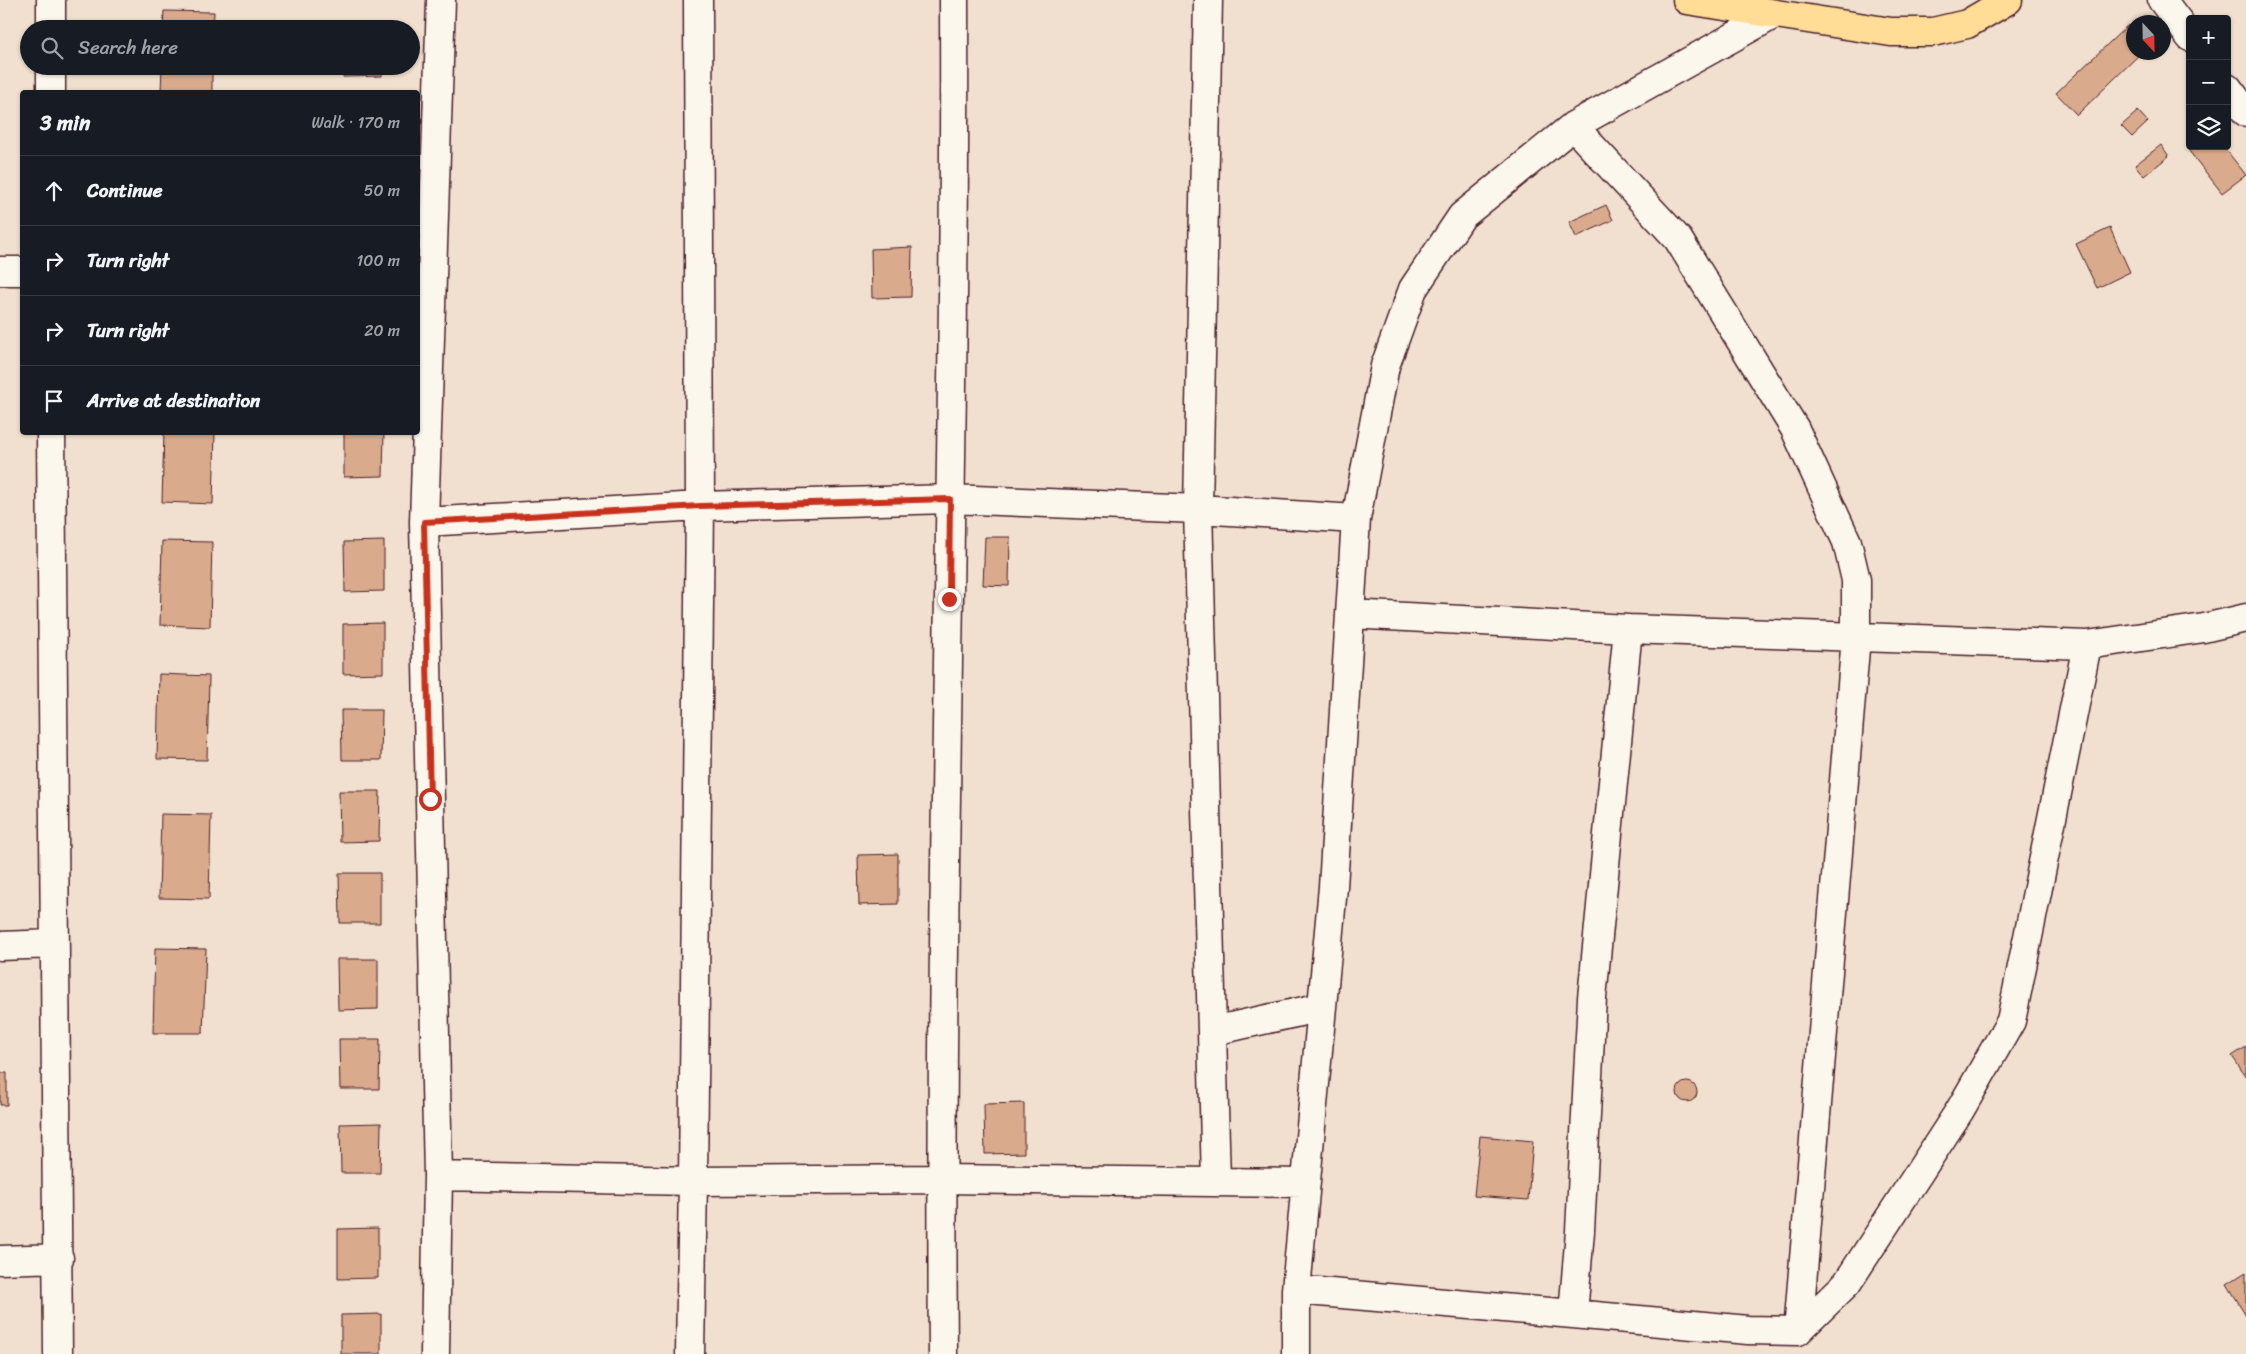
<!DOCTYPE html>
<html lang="en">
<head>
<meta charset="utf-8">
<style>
	:root { --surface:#171b24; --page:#20242c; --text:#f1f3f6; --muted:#9ea1a6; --line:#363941 }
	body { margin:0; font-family:Sriracha,sans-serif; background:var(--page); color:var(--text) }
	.controls { position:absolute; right:15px; top:15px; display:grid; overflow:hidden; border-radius:5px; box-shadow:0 1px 4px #0004 }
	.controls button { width:45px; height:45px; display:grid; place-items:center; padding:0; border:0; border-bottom:1px solid var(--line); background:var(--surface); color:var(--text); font:25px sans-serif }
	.compass { position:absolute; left:2126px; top:15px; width:45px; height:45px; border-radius:50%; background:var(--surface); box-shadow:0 1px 4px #0004; rotate:158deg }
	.stop { position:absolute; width:15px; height:15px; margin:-11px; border:4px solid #c8321e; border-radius:50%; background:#fff }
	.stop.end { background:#c8321e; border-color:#fff; box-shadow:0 1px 5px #0008 }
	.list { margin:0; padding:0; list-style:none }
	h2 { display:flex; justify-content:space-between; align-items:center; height:65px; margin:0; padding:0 20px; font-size:21px }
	h2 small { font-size:16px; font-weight:400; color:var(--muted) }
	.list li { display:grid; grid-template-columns:32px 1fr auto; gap:15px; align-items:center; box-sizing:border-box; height:70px; padding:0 20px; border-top:1px solid var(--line) }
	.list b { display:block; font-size:19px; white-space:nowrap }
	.list em { font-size:16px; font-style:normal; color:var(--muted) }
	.icon { flex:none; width:28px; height:28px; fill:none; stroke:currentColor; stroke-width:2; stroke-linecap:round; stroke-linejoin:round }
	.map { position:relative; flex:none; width:2246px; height:1354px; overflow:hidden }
	.search { position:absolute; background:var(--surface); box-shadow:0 1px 4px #0004; left:20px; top:20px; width:400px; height:55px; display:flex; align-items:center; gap:12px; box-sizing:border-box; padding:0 18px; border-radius:28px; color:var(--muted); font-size:19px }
	.panel { position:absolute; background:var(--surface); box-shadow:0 1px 4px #0004; left:20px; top:90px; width:400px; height:345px; border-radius:5px }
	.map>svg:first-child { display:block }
	.building { fill:#d9aa8b; stroke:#4a1f2b }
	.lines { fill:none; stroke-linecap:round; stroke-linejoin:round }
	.minor-casing { stroke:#4a1f2b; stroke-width:31 }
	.primary-casing { stroke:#4a1f2b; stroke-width:31 }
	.minor { stroke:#fbf7ec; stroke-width:28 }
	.primary { stroke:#ffdd96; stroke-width:28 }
	.route { stroke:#c8321e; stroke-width:6 }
</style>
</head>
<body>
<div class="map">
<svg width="2246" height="1354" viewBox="0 0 2246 1354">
	<rect width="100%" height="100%" fill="#f1e0cf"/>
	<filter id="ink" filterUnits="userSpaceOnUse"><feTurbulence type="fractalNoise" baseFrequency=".02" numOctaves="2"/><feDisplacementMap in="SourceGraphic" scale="10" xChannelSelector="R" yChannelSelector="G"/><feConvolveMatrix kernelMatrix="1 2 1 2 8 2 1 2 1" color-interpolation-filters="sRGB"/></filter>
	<g filter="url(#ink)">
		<path class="building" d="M164,11l50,1 -1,17h-50z
			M2128,25l6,6v21h8l-65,63 -21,-22z
			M383,26v3h-40l-1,-2z
			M162,66h50v26h-51z
			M343,66h39v10l-39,1z
			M2138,111l10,11 -16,15 -11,-11z
			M2161,145l8,11 -25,20 -9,-11z
			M2194,146h29l23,29 -24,18 -33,-42z
			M1606,205l7,15 -37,17 -7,-15z
			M2110,228l20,44 -33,16 -21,-44z
			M912,247l-1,50 -39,1 -1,-49z
			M164,432h51l-2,72 -51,-2z
			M344,432h40l-1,44 -39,1z
			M985,537h25l-1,49 -26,-1z
			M162,541l50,1 -2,85 -50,-2z
			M384,541v50l-39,1 -1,-50z
			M383,623v50l-40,1v-50z
			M159,674l50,2 -2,84 -50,-1z
			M341,710h41l-1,50h-39z
			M339,791h41l-1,50 -39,1z
			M161,814l50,1 -2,84 -50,-1z
			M898,854v50l-39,1 -1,-50z
			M339,873h41v50h-40z
			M155,948l51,1 -3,84h-50z
			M337,959h41v50l-40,1z
			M339,1039h41l-1,50h-39z
			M2246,1047v30l-14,-21z
			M0,1073h7v32h-7z
			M1677 1092a10 10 0 1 1 20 0a10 10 0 1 1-20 0Z
			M1024,1103v50l-39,1 -1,-50z
			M381,1123l-1,50h-39l-1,-49z
			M1480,1136l53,5 -5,59 -54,-4z
			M378,1228v50l-40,1v-50z
			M2246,1272v43l-19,-31z
			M381,1314v40h-40v-39z"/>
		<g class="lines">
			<defs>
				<path id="minor" d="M1208,0l-10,509 18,672
					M2162,0l28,37
					M51,29v-29
					M2227,87l19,25
					M51,92v-26
					M1573,126l105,113 117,190 52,113 9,38v57l-58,694
					M0,271h22
					M51,432l7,922
					M424,522l276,-16 -2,-506
					M1350,614l278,15 459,16 117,-17 42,-10
					M0,946l54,-2
					M1213,1031l109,-24
					M438,1176l255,5 -3,173
					M1306,1183l-365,-4 -248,2 7,-675 250,-7 248,10 158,10
					M0,1260l59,-2
					M1296,1290l277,24 7,-83 12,-233 36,-369
					M1573,1314l175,16 50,1 49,-48 113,-173 51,-89 76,-376
					M435,1354l3,-178 -14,-654 17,-522
					M943,1354c-4,-451 13,-903 11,-1354
					M1296,1354v-64l37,-403 23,-368 29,-153 28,-77 49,-73 111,-90 200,-111"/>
				<path id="primary" d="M1687,0l204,32h42l34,-8 41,-24"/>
			</defs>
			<use href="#minor" class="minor-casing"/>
			<use href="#primary" class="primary-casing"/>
			<use href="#minor" class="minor"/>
			<use href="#primary" class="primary"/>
		</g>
	</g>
	<g class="lines" filter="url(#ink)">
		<path class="route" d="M430,799l-6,-277 276,-16 250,-7 -1,100"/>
	</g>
</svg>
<div class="controls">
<button>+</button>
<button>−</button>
<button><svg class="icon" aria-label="layers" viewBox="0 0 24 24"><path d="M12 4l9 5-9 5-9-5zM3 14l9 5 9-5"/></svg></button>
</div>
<svg class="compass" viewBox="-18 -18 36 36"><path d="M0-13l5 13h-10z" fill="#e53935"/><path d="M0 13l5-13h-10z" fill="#9ea1a6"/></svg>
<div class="stop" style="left:430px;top:799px"></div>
<div class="stop end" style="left:949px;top:599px"></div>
<div class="search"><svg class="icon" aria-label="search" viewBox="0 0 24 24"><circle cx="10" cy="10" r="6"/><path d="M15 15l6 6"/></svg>Search here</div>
<section class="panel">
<h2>3 min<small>Walk · 170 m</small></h2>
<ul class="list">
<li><svg class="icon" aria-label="ahead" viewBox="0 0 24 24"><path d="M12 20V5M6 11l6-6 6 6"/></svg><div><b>Continue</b></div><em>50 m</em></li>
<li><svg class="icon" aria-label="right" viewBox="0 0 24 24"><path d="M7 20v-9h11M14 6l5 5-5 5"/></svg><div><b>Turn right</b></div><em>100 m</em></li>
<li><svg class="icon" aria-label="right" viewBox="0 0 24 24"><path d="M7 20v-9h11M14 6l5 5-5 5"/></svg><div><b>Turn right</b></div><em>20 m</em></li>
<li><svg class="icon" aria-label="arrive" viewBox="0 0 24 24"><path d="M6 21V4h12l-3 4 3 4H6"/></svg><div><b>Arrive at destination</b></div></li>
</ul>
</section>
</div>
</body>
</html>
